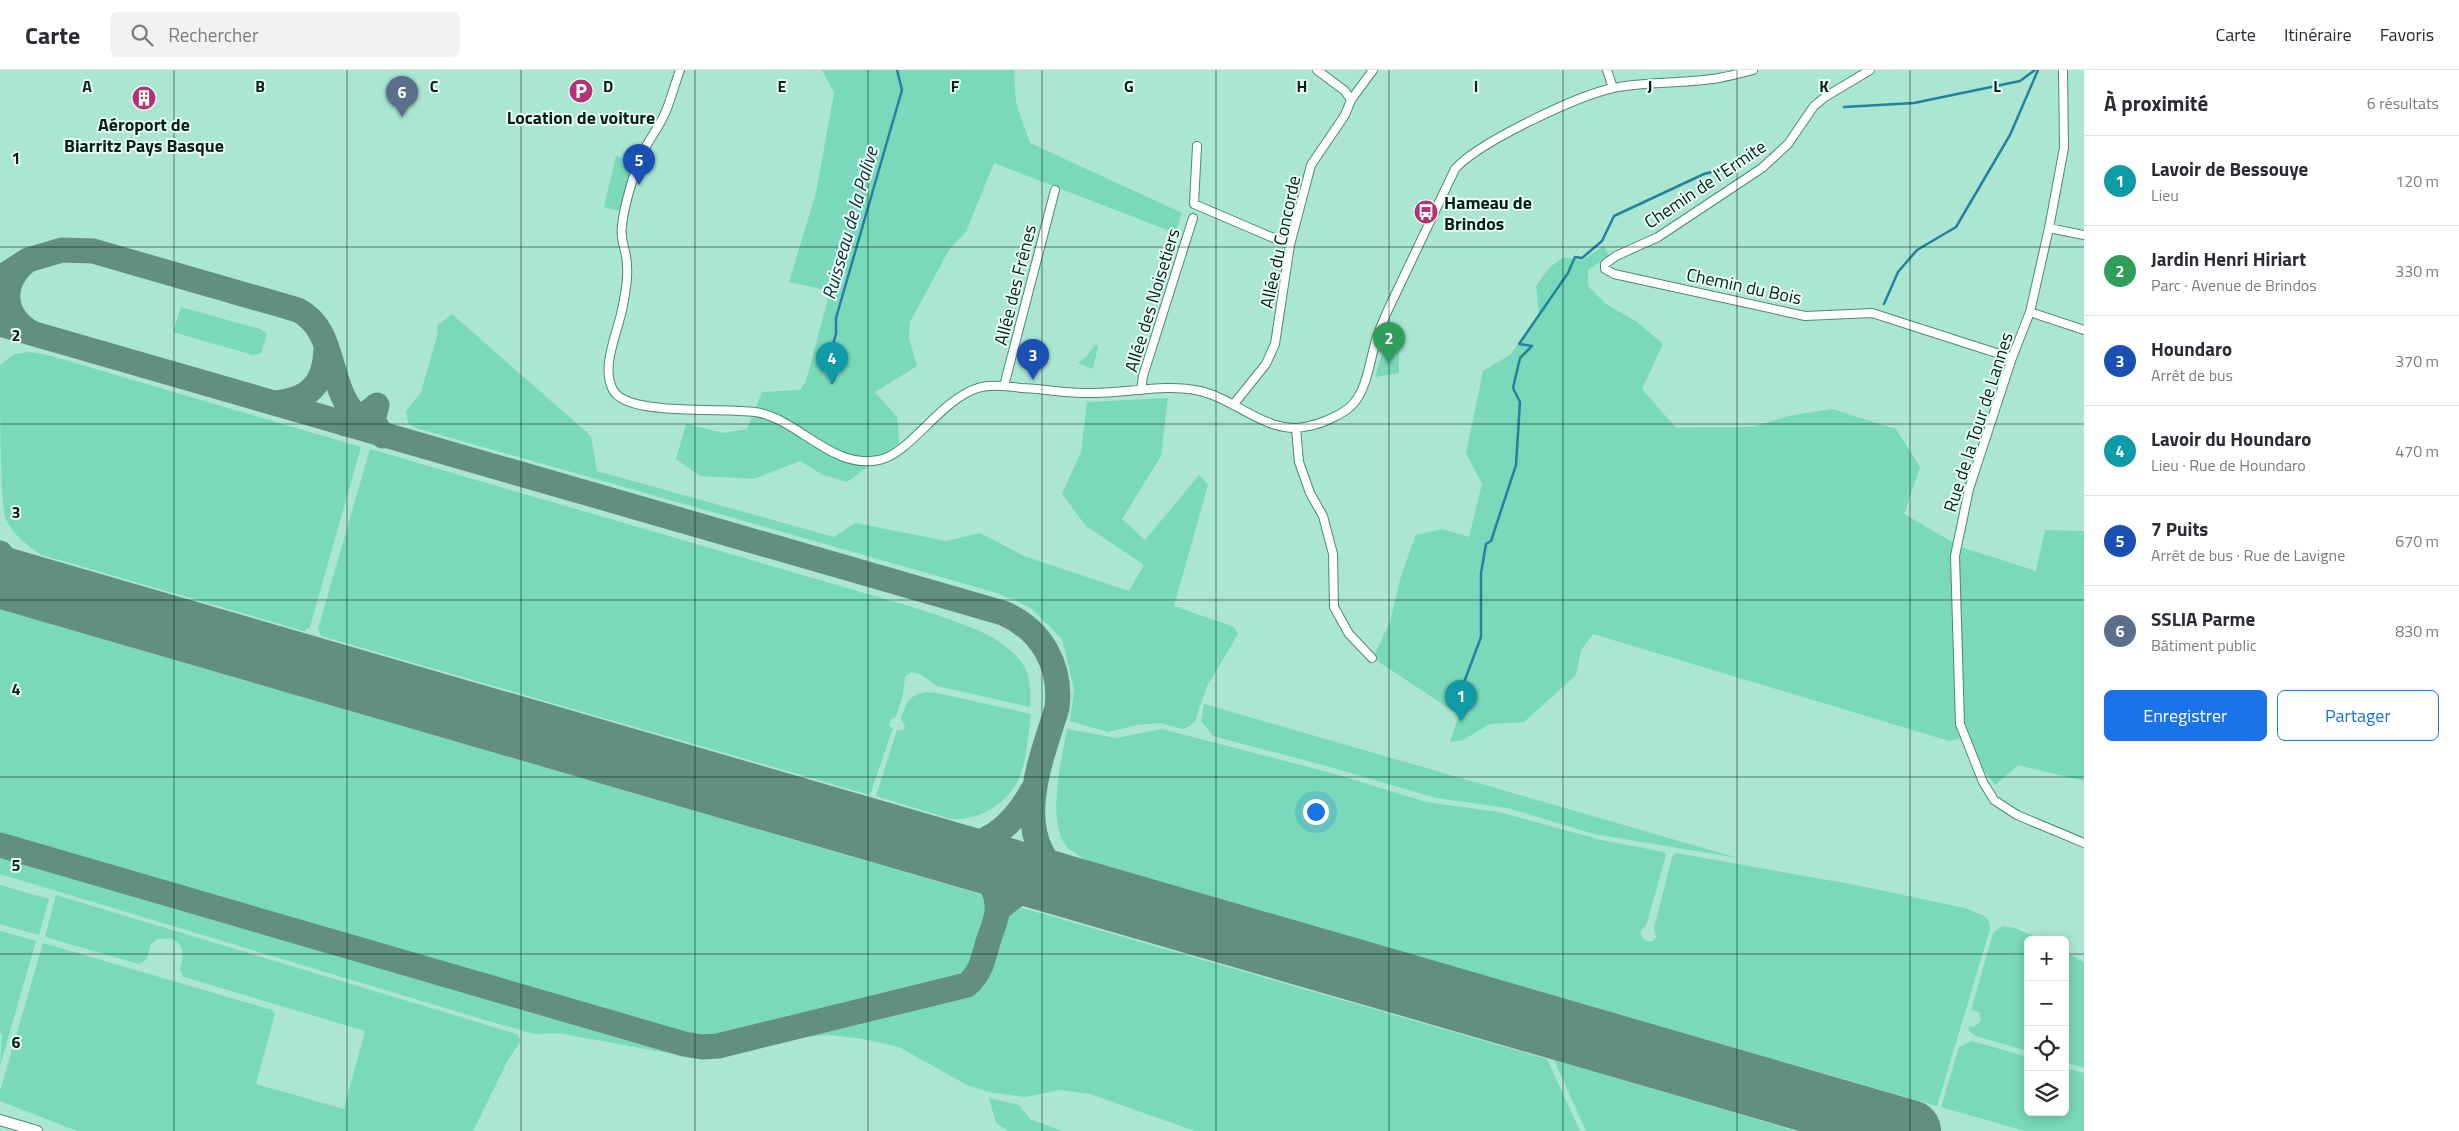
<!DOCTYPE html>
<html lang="fr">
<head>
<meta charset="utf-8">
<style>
	:root { --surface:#fff; --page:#f2f2f3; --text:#2b2b33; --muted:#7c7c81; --line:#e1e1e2; --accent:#1a73e8 }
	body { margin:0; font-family:"Titillium Web",sans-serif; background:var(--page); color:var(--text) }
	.controls { position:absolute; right:15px; bottom:15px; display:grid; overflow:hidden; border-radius:8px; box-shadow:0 2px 12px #0003 }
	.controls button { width:45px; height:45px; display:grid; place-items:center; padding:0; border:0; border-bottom:1px solid var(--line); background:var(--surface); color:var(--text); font:25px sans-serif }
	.you { position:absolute; left:1315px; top:741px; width:18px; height:18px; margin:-12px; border:4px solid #fff; border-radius:50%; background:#1a73e8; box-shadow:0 0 0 8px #1a73e833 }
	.badge { display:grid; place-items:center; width:32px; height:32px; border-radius:50%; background:var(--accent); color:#fff; font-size:16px; font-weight:700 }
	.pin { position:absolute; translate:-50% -41px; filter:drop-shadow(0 1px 2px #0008) }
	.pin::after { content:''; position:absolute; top:26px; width:18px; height:15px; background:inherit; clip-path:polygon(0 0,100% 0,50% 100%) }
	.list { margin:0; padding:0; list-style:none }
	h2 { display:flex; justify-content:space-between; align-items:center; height:65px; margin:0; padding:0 20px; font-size:21px }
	h2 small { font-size:16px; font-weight:400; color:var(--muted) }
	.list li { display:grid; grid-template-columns:32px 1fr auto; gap:15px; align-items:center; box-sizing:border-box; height:90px; padding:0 20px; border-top:1px solid var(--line) }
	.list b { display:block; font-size:19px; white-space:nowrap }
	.list p { margin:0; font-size:16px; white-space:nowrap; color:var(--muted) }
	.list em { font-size:16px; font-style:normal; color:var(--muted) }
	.actions { display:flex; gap:10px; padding:15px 20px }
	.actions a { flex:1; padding:11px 0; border:1px solid var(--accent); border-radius:8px; text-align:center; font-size:18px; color:var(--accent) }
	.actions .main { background:var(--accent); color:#fff }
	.icon { flex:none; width:28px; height:28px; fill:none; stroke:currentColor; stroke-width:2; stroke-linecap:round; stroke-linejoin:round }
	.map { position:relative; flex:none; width:2084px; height:1061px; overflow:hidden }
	header { display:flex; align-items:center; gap:30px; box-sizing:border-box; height:70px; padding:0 25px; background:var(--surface); border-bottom:1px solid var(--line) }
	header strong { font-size:24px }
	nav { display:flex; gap:28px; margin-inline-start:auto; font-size:18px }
	.search { width:350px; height:45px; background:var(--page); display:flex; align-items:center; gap:12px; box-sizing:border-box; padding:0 18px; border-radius:8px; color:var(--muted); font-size:19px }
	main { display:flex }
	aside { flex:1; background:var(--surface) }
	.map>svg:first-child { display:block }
	.green { fill:#79d9ba }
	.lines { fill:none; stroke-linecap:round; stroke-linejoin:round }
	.stream { stroke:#2381a3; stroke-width:2.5 }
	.taxiway { stroke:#628f80; stroke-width:25 }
	.runway { stroke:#628f80; stroke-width:62 }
	.street-casing { stroke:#4f8976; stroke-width:10 }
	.secondary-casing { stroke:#4f8976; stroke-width:12 }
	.street { stroke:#fff; stroke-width:8 }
	.secondary { stroke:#fff; stroke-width:10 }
	.grid { fill:none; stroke:#051e17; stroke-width:1; stroke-opacity:0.55 }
	.labels { text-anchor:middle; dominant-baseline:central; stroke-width:4; stroke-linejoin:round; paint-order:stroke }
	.poi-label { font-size:18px; font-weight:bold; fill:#051e17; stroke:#e7fff6 }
	.street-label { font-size:18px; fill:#051e17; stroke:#e7fff6 }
	.water-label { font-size:19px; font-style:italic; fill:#142d39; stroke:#e7fff6 }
	.grid-label { font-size:16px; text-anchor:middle; font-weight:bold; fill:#051e17; stroke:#e7fff6; stroke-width:4; stroke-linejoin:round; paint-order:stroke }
</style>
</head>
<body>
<header>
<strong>Carte</strong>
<div class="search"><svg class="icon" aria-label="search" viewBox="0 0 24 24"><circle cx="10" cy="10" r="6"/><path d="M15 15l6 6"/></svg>Rechercher</div>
<nav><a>Carte</a><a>Itinéraire</a><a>Favoris</a></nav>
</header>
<main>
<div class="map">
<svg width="2084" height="1061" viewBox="0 0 2084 1061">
	<rect width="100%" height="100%" fill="#aae6d1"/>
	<path class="green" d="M822,0h192l2,33 14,40 152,70 -7,20 -181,-70 -28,69 -16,16 -40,74 -1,16 8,28 -42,26 22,25 2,26 -52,39 -24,-7 -23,-14 -46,18 -54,-3 -24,-17 10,-35 37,9 24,-4 15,-37 38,-2 6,-9 24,-90 -41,-9 27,-89 18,-100z
		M616,86l19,6 -16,49 -15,-4z
		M1604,176l5,9 -21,15v16l18,18 31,18 26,22 -21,45 34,39 76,-1 37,-11 43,-7 64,20 24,38 -16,47 57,33 75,24 9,-41 39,1v250l-66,-16 -23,20 -16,-21 -11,-27 -19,4 -356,-107 -12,16 -5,25 -52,47 -34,2 -27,16 -13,2 9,-27 -86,-57 17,-36 11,-46 15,-41 26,-6 27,8 13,-53 -16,-31 17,-82 27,-16 29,-39 -3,-30 14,-19 14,-10 18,3z
		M181,237l79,22 7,5 -6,19 -8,2 -80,-23z
		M452,244l139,122 6,35 237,66 21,-14 91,18 34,-8 44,23 105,35 15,-26 -58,-39 -24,-32 19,-42 6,-50 81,-4 -7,58 -39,63 23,21 54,-65 9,10 -34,121 60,21 4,7 -31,52 -12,35 -5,5 -8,3 -22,-6 -23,2 -29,7 -38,-11 4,-32 -12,-50 -30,-30 -17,-9 -28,-10 -571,-162 -8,-5 -2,-12 15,-19 17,-59 -1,-7z
		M1095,275l3,1 -5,23 -15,-6 8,-6z
		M1383,280l16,2v21l-24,4z
		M29,282l19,3 313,92 -51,180 -6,4 -262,-76c-16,-10 -28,-20 -37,-37 -5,-24 -5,-121 -5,-153l14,-11z
		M370,379l549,160c32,12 77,22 100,50 12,14 12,31 11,48l-93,-21 -17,-12 -9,-2 -6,5 -2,18 -7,22 -5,2 -2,7 4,2 -23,67 -549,-159 -3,-7z
		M0,539l973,283 14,5 5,12 -2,13 -14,45 -7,11 -20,8 -231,55 -27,-1 -691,-201z
		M926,622l11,1 94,21c-3,20 -4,44 -11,62 -11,28 -42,45 -69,43l-75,-23 21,-66h6l2,-4 -4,-7c6,-18 6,-22 25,-27z
		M1204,634l534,154 -144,-24 -86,-26 -72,-10 -106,-31 -117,-31 -12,-15z
		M1067,659l49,9 46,-9 173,45 91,28 73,10 102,28 63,12 2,3 -20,71 -4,3 -2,4c2,7 5,9 13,8l3,-4 -2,-9 18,-71 4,-4 185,33 103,22 19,7 6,6 1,8 -53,177 -849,-245c-7,-4 -14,-8 -20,-13 -23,-24 -6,-90 -1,-119z
		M0,780l685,199 27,3 -2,5 -43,-4 -109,-20 -23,1 -47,-13 -488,-147z
		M0,815l49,14 -10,36 -39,-11z
		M56,825l461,139 4,7 -12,17 -36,73h-396l-77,-30v-10l43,-148 229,67 3,4 -19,70 88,25 21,-78 -181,-54 -4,-7c3,-13 6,-25 -9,-32l-14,1 -6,6 -5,15 -7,4 -94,-27z
		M1019,837l528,152 33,72h-385l-105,-37 -31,-4 -33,7 -33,-4 -26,-8 -68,-38 -36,-8 -33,-4 -25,2 -64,15 -8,-4 236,-59c6,-5 12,-9 16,-17 9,-21 6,-60 34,-65z
		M2002,856l13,2 27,12h-14v111l-52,-15 -6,-4 -2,-6 6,1 7,-6 -2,-9 -8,-2 22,-77z
		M0,861l36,10 -36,125 2,-32 -2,-1z
		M2065,882l19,10v106l-19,-6z
		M1972,971l56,16v55h37v-44l19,5v58h-59l-84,-24 18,-60z
		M1554,990l242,71h-210z
		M989,1028l30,7 11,14 32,12h-54l-12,-8z"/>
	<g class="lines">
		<path class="stream" d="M1844,37l70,-4 106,-22 15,-11
			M1884,234l14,-32 19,-22 39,-23 54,-92 28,-65
			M832,313c6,-11 7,-22 -1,-32l5,-17v-16l66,-228 -5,-20
			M1462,647l4,-6 -3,-26 18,-48v-64l5,-29 5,-3 25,-76 4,-63 -7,-14 7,-30 12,-12 -13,-2 49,-71 7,-16 7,1 20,-17 12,-25 90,-42 27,-7"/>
		<path class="taxiway" d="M28,190l34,-10 31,1 205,59c35,18 30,63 49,94 7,11 17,19 28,26
			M0,208l28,-18c-28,22 -27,55 4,73
			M0,254l1003,289c39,17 59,53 54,95 -16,53 -50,130 9,172 8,5 18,9 27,14
			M273,333c36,-2 52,-19 53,-55
			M345,354l11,-2 21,-17 -4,16 10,15
			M0,483c16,24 42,33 68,43
			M0,775l684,199 18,3 16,-1 249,-61c14,-12 16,-26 21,-43 3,-10 8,-20 9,-30 3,-36 -30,-52 -58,-62
			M938,777c45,4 73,-18 94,-56
			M997,841c27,-27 45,-28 81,-20"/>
		<path class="runway" d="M0,507l1910,554"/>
		<defs>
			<path id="street" d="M680,0c-5,14 -9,28 -14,41 -6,15 -17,28 -24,43 -8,19 -18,51 -20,72 -2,11 2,19 4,30 3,17 0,33 -3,49 -4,25 -23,61 -10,85 14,27 112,17 142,22 43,6 76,58 124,48 31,-6 62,-61 99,-72 13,-4 30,-2 43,0 23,1 45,5 68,5 37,1 74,-10 111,-2 37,8 69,46 109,35 14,-3 35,-12 44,-22 14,-15 17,-44 23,-64 3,-9 7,-19 11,-28l68,-143c24,-27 122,-73 158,-81 35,-7 71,-4 106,-10 11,-2 23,-5 34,-8
				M1607,0l6,18
				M1870,0l-45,27 -11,9 -26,38 -26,24 -104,69 -42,19 -11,8v5l9,5 191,42 67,-3 140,45
				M2063,0l1,78 -15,80 -19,84 -18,46 -43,131 -14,67 5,168 23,58 11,18 23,15 67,28
				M1351,30l22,-30
				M1197,76l-3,58 96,41
				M2049,158l35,7
				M2030,242l54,18
				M1004,316l51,-196
				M1141,320l2,-14 50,-158
				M1233,335l33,-41 9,-20 15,-99 21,-80 34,-50 6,-15 -6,-9 -28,-21
				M1296,358l3,34 11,31 13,23 10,38 1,53 15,27 23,24"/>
			<path id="secondary" d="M0,1050l37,11"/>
		</defs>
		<use href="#street" class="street-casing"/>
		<use href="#secondary" class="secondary-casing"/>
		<use href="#street" class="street"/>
		<use href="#secondary" class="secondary"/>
	</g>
	<path class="grid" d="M174,0v1061M347,0v1061M521,0v1061M695,0v1061M868,0v1061M1042,0v1061M1216,0v1061M1389,0v1061M1563,0v1061M1737,0v1061M1910,0v1061M0,177h2084M0,354h2084M0,530h2084M0,707h2084M0,884h2028M2065,884h19"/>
	<defs>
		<symbol id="parking-disc" viewBox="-11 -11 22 22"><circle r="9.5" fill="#b43179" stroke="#e7fff6"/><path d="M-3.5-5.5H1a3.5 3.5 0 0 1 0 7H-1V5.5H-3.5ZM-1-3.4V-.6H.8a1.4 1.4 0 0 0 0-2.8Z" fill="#fff"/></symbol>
		<symbol id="building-disc" viewBox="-11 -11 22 22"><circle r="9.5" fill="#b43179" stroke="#e7fff6"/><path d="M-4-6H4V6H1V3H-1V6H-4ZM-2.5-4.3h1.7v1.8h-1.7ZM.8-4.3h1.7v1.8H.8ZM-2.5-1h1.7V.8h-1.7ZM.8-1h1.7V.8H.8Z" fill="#fff"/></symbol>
		<symbol id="bus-disc" viewBox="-11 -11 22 22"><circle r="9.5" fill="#b43179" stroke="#e7fff6"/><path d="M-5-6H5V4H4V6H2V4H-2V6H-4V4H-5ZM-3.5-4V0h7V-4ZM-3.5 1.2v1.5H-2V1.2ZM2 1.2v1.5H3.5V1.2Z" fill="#fff"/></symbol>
	</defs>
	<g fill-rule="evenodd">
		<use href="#parking-disc" x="567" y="7" width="28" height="28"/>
		<use href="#building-disc" x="130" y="14" width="28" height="28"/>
		<use href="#bus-disc" x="1412" y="128" width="28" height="28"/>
	</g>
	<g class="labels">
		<g class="poi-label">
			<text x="581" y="47">Location de voiture</text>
			<text x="144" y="54">Aéroport de<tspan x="144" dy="21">Biarritz Pays Basque</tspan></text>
			<text x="1444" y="132" text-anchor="start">Hameau de<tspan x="1444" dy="21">Brindos</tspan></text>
		</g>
		<g class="street-label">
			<text transform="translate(1705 114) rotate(-34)">Chemin de l'Ermite</text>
			<text transform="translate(1280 172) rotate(-78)">Allée du Concorde</text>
			<text transform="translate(1015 215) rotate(-76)">Allée des Frênes</text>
			<text transform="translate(1744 216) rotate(12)">Chemin du Bois</text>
			<text transform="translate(1152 230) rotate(-73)">Allée des Noisetiers</text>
			<text transform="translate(1978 352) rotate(-72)">Rue de la Tour de Lannes</text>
		</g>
		<g class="water-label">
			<text transform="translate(849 153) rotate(-74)">Ruisseau de la Palive</text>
		</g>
	</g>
	<g class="grid-label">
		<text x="87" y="22">A</text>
		<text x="260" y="22">B</text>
		<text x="434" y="22">C</text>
		<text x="608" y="22">D</text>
		<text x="782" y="22">E</text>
		<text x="955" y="22">F</text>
		<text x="1129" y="22">G</text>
		<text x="1302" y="22">H</text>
		<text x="1476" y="22">I</text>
		<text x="1650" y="22">J</text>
		<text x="1824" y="22">K</text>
		<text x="1997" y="22">L</text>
		<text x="16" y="94">1</text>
		<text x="16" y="271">2</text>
		<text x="16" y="448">3</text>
		<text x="16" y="625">4</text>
		<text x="16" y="801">5</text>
		<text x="16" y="978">6</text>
	</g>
</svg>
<div class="controls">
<button>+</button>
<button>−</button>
<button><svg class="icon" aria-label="locate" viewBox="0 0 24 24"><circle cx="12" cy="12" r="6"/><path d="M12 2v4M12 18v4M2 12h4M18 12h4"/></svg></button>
<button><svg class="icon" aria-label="layers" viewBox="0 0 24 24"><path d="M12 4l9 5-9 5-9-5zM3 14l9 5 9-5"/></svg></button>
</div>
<div class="you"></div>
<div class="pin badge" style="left:1461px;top:651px;background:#0f9aa8">1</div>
<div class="pin badge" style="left:1389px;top:293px;background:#2e9e5b">2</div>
<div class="pin badge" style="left:1033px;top:310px;background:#1a4fb4">3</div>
<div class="pin badge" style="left:832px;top:313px;background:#0f9aa8">4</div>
<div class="pin badge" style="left:639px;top:115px;background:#1a4fb4">5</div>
<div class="pin badge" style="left:402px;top:47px;background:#5c6f8a">6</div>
</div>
<aside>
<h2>À proximité<small>6 résultats</small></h2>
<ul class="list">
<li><span class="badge" style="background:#0f9aa8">1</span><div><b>Lavoir de Bessouye</b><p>Lieu</p></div><em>120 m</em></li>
<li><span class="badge" style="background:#2e9e5b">2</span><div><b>Jardin Henri Hiriart</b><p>Parc · Avenue de Brindos</p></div><em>330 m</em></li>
<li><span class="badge" style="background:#1a4fb4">3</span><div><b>Houndaro</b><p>Arrêt de bus</p></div><em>370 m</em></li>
<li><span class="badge" style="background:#0f9aa8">4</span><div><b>Lavoir du Houndaro</b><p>Lieu · Rue de Houndaro</p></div><em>470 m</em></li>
<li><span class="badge" style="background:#1a4fb4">5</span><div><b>7 Puits</b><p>Arrêt de bus · Rue de Lavigne</p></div><em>670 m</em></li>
<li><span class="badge" style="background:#5c6f8a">6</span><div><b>SSLIA Parme</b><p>Bâtiment public</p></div><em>830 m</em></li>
</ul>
<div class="actions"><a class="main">Enregistrer</a><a>Partager</a></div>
</aside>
</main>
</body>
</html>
